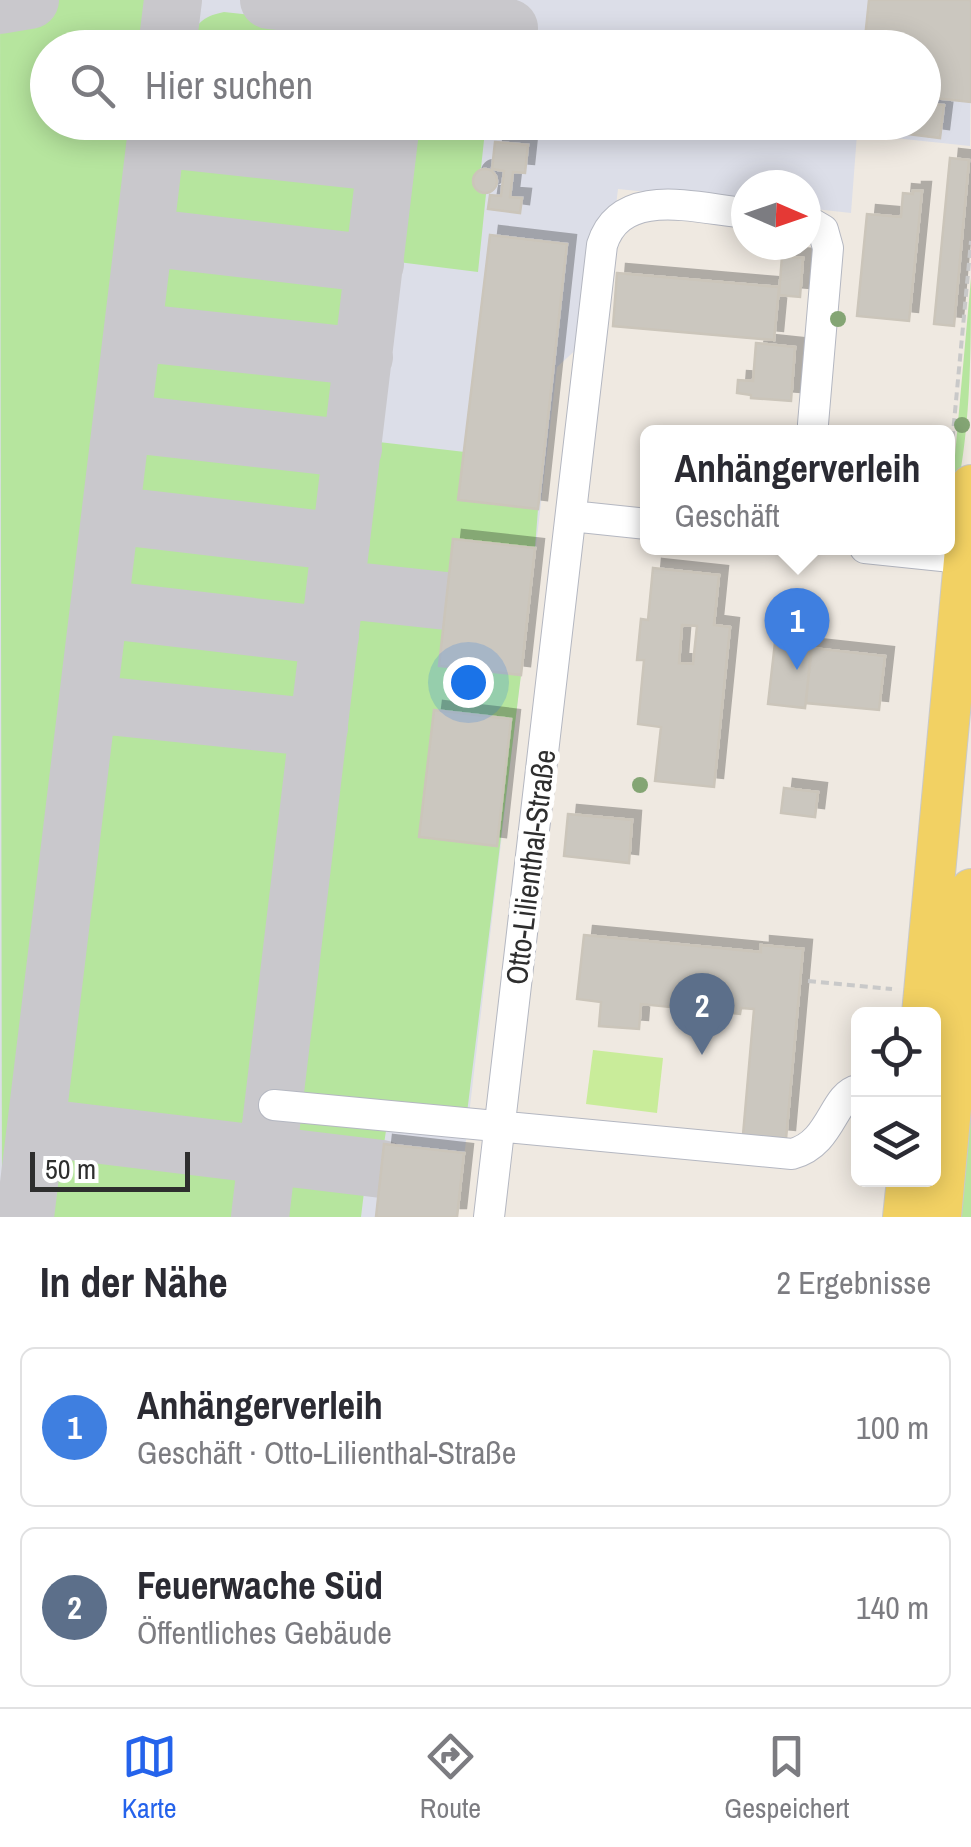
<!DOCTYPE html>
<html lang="de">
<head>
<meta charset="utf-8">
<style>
	:root { --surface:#fff; --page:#f7f7f7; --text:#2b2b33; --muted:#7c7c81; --line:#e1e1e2; --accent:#2563eb }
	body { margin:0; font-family:"Archivo Narrow",sans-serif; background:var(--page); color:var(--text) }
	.controls { position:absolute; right:30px; bottom:30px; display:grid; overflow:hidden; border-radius:15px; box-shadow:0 5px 25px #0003 }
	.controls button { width:90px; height:90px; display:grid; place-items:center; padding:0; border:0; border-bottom:2px solid var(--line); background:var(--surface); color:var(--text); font:50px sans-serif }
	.compass { position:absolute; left:731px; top:170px; width:90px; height:90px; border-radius:50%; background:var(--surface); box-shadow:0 5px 25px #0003; rotate:92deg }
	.scale { position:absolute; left:30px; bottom:25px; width:160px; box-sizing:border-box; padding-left:10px; border:5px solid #2e2e2e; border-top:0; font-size:28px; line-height:35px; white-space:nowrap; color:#2e2e2e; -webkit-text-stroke:8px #fff; paint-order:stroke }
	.you { position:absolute; left:468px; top:682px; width:35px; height:35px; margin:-25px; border:8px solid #fff; border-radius:50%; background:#1a73e8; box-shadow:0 0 0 15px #1a73e833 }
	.badge { display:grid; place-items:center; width:65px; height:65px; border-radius:50%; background:var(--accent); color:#fff; font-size:32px; font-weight:700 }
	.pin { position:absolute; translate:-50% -82px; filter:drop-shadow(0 2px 5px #0008) }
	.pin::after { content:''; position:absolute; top:52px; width:35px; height:30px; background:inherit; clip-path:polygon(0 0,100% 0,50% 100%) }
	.popup { position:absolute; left:640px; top:425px; width:315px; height:130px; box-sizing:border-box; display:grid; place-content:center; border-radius:15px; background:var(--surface); filter:drop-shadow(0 2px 8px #0005); font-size:32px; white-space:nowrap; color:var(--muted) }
	.popup b { font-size:38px; color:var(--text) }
	.popup::after { content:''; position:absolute; left:50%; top:100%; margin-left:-20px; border:20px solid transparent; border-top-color:var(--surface) }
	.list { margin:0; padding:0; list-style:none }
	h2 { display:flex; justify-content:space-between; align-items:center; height:130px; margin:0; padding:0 40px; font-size:42px }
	h2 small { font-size:32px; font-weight:400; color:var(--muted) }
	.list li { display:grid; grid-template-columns:65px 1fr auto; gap:30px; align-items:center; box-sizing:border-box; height:160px; margin:0 20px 20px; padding:0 20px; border:2px solid var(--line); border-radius:15px }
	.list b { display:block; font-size:38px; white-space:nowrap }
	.list p { margin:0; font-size:32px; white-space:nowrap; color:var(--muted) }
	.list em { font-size:32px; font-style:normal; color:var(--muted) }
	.icon { flex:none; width:55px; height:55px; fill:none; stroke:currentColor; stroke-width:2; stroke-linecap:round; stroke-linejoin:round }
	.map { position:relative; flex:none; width:971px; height:1217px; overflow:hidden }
	.search { position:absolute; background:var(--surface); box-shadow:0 5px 25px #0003; left:30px; right:30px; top:30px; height:110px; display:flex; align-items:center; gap:25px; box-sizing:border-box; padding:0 35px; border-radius:55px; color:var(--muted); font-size:38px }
	.sheet { height:490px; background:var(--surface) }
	nav { display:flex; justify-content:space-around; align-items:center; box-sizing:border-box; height:140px; border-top:2px solid var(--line); background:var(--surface); font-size:28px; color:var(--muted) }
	nav a { display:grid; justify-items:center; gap:5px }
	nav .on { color:var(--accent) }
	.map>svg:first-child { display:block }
	.airport { fill:#dcdee8; fill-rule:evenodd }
	.green { fill:#b6e59e }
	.pitch { fill:#c9ec9a }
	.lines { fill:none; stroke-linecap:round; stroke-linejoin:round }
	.taxiway { stroke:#c9c8cc; stroke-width:58 }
	.building { fill:#cbc7bf; stroke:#cbc5ba; stroke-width:2.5; fill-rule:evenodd; filter:url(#shadow) }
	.minor-casing { stroke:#b4b7c1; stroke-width:32 }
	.major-casing { stroke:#c9c9c9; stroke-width:42 }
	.path { stroke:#c9c9c9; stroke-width:4; stroke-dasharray:8 5; stroke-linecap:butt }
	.minor { stroke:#fff; stroke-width:30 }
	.major { stroke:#f2d163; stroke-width:40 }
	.tree { fill:#84a574 }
	.labels { text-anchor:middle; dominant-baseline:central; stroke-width:10; stroke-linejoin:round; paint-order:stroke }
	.street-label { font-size:30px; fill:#2e2e2e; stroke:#fff }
</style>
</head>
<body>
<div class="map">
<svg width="971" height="1217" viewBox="0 0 971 1217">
	<defs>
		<filter id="shadow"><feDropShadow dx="9" dy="-9" stdDeviation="0" flood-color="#0004"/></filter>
	</defs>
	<rect width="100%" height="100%" fill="#efe9e1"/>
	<path class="airport" d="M0,0h971l-1,146 -113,-12 -6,79 -45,-5v-23h-60v17l-128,-13 -17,138 -44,40 -100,850h-457zM48,48h876v74h-876z"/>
	<path class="green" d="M0,0h146l2,3 -5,44 -95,1v74l86,1 -132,1094z
		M417,0h95l-1,12z
		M224,12l160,18 -2,17h-191c3,-23 10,-30 33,-35z
		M417,34l90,10 -1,3h-90z
		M182,122h192v1l-3,24z
		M407,123h107l-1,10 -28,-2 -4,37 -5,5 -2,13 6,7 6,1 -8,78 -88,-11z
		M178,157l190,22 -7,67 -191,-22z
		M168,256l189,21 -7,62 -191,-22z
		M971,278c0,78 0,171 -22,244z
		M155,349l191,21 -7,63 -191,-24z
		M370,441l95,11 -6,48 79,9 -3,39 -82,-8 -14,126 82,9 -54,438 -174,-21 -1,-6z
		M144,442l190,23 -80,673 -191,-25z
		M971,1011v206h-19z
		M293,1119l94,5 -3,20 -95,-10z
		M72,1148l178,21 -6,48h-192l8,-66z
		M282,1182l82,10 -3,25h-83z"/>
	<path class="pitch" d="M593,1050l70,8 -6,55 -71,-9z"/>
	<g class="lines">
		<path class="taxiway" d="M269,0l240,28
			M0,5l30,-5
			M167,48l6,-48
			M156,138l230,25
			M144,237l231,27
			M133,332l231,25
			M122,423l231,26
			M111,515l230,27
			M336,589l110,12
			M100,609l230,27
			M89,704l230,24
			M36,1127l346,42
			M25,1217l133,-1095
			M260,1217l131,-1095"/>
	</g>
	<path class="building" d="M869,0h102v102l-47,-5v-49h-60z
		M924,103l20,2 -4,33 -64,-8 1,-8h47z
		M495,142l33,3 -3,28 -12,-1 -3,25 12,1 -2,15 -32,-4 2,-14 11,1 3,-25 -12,-2z
		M950,158l19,2 -15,166 -20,-2z
		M473 181a12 12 0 1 1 24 0a12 12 0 1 1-24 0Z
		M913,191h9l-13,130 -52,-5 10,-102 34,3 2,-24 10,1z
		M490,235l77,9 -29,265 -80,-9z
		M782,256l21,2 -3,39 -21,-2z
		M617,273l162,14 -5,53 -161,-14z
		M756,343l39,4 -4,54 -40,-3v-3l-14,-2 1,-13 15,1z
		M453,539l82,9 -14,127 -82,-9z
		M653,568l66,7 -5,50 16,2 -16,160 -59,-6 6,-54 -23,-3 6,-64h-7l4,-41 7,1zM682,625l15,1 -4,38 -14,-1z
		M776,634l37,4 -8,70 -37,-4z
		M811,648l74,8 -6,54 -73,-7z
		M434,710l77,9 -14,127 -78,-9z
		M784,788l34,4 -3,25 -34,-4z
		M568,814l64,6 -3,43 -65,-7z
		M584,935l177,17v-7l42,4 -17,190 -43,-4 11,-126 -13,-1 -1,6 -99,-10 -2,25 -40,-3 2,-24 -24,-3z
		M384,1144l80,9 -7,64h-81z"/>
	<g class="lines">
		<defs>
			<path id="minor" d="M806,220l17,10 5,18 -15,176
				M571,516l76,8
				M865,548l106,11
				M274,1105l518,49c40,-10 41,-59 66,-64
				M489,1217l113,-972c19,-61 96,-36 144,-32"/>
			<path id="major" d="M922,1014l49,-529
				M903,1217l4,-37
				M941,1217l30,-328"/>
		</defs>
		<use href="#minor" class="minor-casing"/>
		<use href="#major" class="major-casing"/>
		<path class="path" d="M950,465l21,-224
			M808,981l84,8"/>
		<use href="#minor" class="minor"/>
		<use href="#major" class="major"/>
	</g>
	<g class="tree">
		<circle cx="838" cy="319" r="8"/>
		<circle cx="962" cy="425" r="8"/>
		<circle cx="640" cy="785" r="8"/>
	</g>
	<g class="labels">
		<g class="street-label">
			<text transform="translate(530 867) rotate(-83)">Otto-Lilienthal-Straße</text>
		</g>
	</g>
</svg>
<div class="controls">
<button><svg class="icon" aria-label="locate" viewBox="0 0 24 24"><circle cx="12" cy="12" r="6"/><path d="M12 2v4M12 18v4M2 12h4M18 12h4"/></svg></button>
<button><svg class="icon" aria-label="layers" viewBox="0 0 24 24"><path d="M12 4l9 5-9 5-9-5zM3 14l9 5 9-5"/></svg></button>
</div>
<svg class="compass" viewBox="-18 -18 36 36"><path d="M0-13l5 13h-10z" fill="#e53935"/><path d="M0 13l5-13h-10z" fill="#7c7c81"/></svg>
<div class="scale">50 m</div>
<div class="you"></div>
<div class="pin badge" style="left:797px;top:670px;background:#3f7fe0">1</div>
<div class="popup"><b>Anhängerverleih</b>Geschäft</div>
<div class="pin badge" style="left:702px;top:1055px;background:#5c6f8a">2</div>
<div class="search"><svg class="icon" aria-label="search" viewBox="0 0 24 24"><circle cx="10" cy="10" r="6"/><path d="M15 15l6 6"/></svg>Hier suchen</div>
</div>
<section class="sheet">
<h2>In der Nähe<small>2 Ergebnisse</small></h2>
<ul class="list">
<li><span class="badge" style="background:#3f7fe0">1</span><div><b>Anhängerverleih</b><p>Geschäft · Otto-Lilienthal-Straße</p></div><em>100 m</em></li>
<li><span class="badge" style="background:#5c6f8a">2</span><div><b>Feuerwache Süd</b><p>Öffentliches Gebäude</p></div><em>140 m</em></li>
</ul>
</section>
<nav>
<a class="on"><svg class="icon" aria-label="map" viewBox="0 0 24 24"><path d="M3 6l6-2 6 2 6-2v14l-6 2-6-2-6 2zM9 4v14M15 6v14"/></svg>Karte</a>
<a><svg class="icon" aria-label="directions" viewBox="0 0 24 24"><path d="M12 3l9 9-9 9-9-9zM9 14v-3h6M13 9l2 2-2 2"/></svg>Route</a>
<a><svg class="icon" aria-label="saved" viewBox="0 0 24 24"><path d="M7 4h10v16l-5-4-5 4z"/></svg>Gespeichert</a>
</nav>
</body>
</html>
